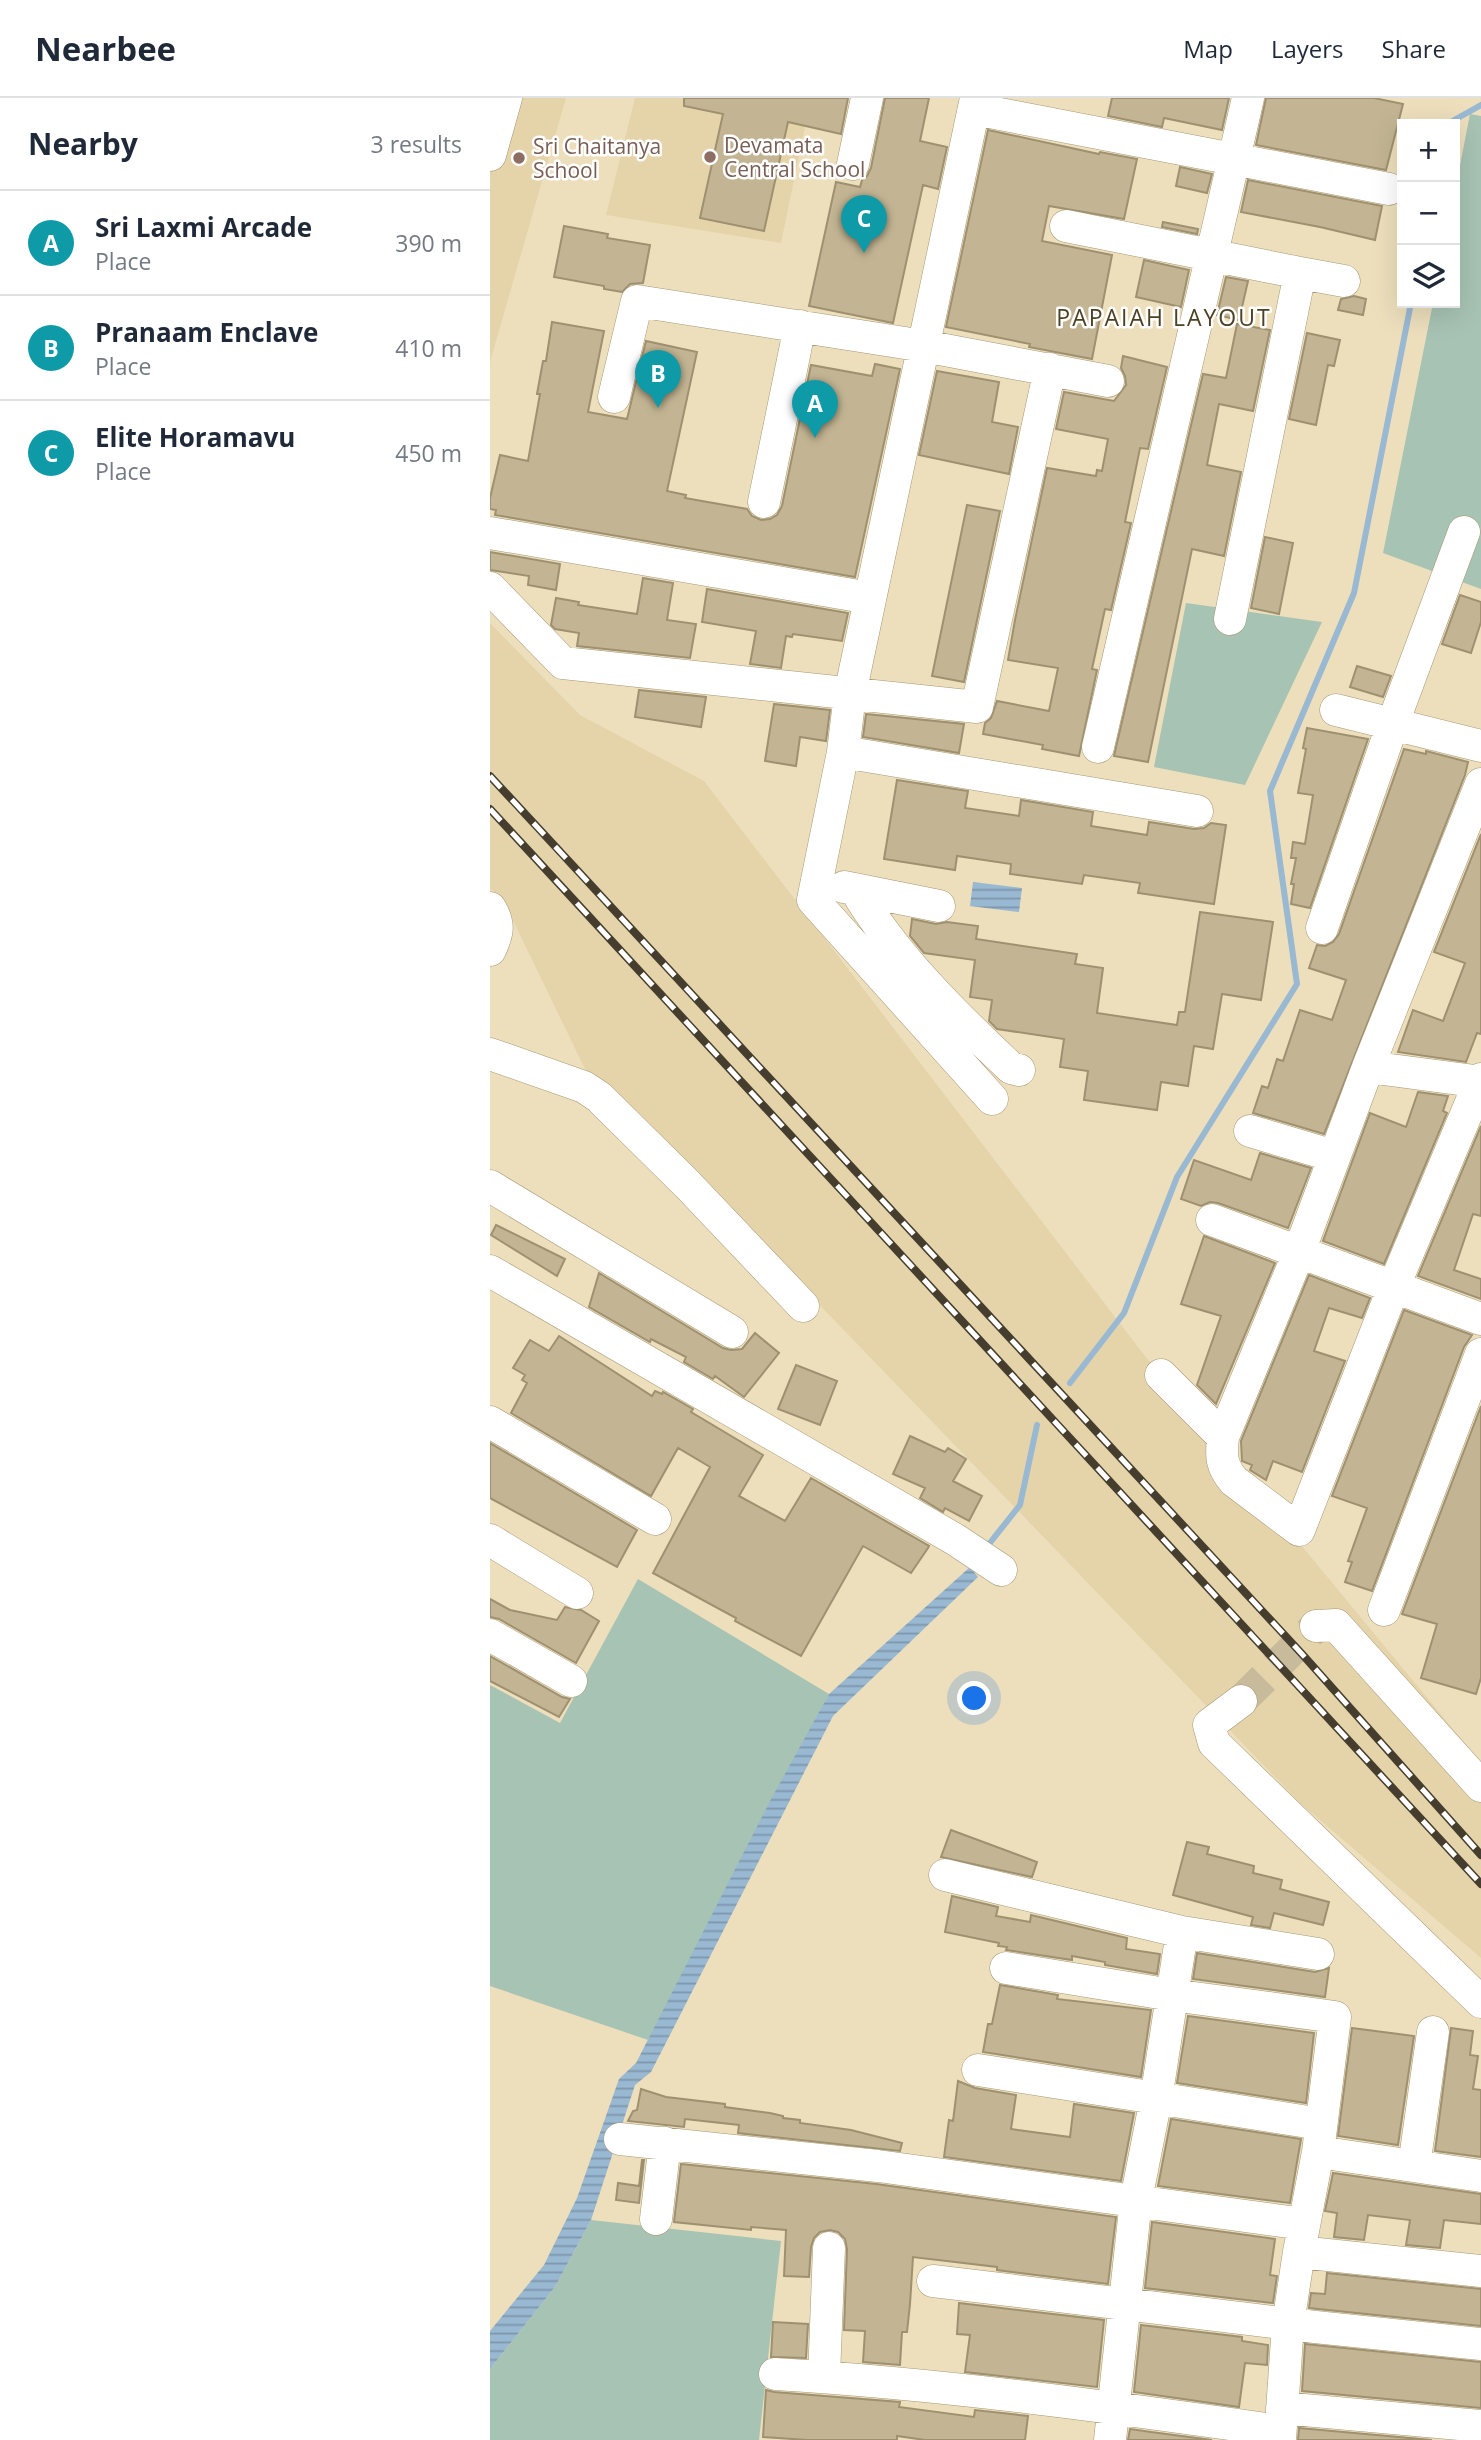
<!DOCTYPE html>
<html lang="en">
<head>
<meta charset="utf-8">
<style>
	:root { --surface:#fff; --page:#f6f6f7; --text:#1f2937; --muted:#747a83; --line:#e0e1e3; --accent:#408782 }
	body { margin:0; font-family:"Open Sans",sans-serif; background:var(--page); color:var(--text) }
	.controls { position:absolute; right:21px; top:21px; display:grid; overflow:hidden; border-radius:0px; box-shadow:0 7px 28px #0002 }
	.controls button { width:63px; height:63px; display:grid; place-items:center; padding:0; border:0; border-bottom:2px solid var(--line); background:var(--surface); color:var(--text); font:35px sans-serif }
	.you { position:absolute; left:485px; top:1601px; width:24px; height:24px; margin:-18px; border:5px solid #fff; border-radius:50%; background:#1a73e8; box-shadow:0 0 0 10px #1a73e833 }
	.badge { display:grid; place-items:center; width:46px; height:46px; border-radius:50%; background:var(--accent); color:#fff; font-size:23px; font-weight:700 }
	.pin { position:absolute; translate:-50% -58px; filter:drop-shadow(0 2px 4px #0008) }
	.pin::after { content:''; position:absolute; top:37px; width:24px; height:21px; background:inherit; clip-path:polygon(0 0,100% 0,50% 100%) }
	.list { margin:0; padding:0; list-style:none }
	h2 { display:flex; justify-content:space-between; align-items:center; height:91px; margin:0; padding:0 28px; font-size:30px }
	h2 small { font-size:23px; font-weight:400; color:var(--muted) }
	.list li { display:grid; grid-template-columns:46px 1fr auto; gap:21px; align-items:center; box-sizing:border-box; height:105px; padding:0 28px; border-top:2px solid var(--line) }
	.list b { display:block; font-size:26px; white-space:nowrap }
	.list p { margin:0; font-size:23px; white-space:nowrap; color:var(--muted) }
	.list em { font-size:23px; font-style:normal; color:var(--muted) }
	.icon { flex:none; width:38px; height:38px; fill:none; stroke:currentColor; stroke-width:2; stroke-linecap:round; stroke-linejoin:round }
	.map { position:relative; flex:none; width:991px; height:2342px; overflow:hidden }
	header { display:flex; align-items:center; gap:42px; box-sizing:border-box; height:98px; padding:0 35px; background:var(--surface); border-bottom:2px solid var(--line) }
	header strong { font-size:33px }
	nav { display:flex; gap:38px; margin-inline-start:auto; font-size:24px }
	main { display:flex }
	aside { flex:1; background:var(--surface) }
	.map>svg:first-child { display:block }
	.built { fill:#e5d4aa }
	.grass { fill:#a7c3b3 }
	.water { fill:url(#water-rules) }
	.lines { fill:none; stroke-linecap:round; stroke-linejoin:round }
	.stream { stroke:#99b8d2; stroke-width:6 }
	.building { fill:#c3b593; stroke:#9f9170; stroke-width:2 }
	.minor-tunnel { stroke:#c7bb9c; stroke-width:32; stroke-dasharray:32 16; stroke-linecap:butt }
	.minor-casing { stroke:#a59877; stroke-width:33 }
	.minor { stroke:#fff; stroke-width:32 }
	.rail-casing { stroke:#453e2e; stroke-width:8 }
	.rail { stroke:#fff; stroke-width:5; stroke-dasharray:16; stroke-linecap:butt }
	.education-dot { fill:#8d6e63; stroke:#fff; stroke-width:2.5 }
	.labels { text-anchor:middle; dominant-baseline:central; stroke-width:5; stroke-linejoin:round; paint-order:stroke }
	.education-label { font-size:21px; fill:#785e54; stroke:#fff; text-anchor:start }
	.neighbourhood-label { font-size:23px; letter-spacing:2px; fill:#4d4123; stroke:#fff }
</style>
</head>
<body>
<header>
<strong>Nearbee</strong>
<nav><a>Map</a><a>Layers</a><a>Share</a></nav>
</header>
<main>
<aside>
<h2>Nearby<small>3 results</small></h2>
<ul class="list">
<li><span class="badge" style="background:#0f9aa8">A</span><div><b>Sri Laxmi Arcade</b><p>Place</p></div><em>390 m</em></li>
<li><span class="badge" style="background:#0f9aa8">B</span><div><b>Pranaam Enclave</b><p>Place</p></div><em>410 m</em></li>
<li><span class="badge" style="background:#0f9aa8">C</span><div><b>Elite Horamavu</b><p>Place</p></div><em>450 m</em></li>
</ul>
</aside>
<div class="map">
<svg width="991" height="2342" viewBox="0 0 991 2342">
	<defs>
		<pattern id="water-rules" width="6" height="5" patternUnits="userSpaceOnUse" patternTransform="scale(1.75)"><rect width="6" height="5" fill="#99b8d2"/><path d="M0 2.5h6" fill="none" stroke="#7d96aa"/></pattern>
	</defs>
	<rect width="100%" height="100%" fill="#eddfbc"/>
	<path class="built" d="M0,0h76l-76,264z
		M145,0h176l-30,145 -175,-28z
		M0,525l90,92 124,66 441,575 336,407v195l-181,-155 -517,-536 -198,-198 -79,-163 -16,-18z"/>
	<path class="grass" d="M980,16l11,2v473l-98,-36 50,-250h22v-112z
		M696,505l136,19 -77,163 -91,-18z
		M148,1481l191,115 -181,346 -158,-54v-301l70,38z
		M101,2122l190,21 -22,199h-269v-71l65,-82z"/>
	<path class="water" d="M483,784l49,6 -3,24 -49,-6z
		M480,1469l8,10 -145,139 -182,356 -16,13 -44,135 -36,67 -65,82v-38l54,-66 33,-67 42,-119 17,-16 134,-262 59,-107z"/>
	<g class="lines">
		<path class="stream" d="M957,26l34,-19
			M580,1285l54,-70 53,-136 120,-193 -27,-193 84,-198 57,-290
			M495,1451l35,-44 17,-80"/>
	</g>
	<path class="building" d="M194,0h164l-7,36 -53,-12 -24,109 -64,-13 23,-104 -39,-8z
		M395,0h44l-9,43 27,6 -9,42 -15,-4 -30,138 -84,-17 27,-124 24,5 2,-7 5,-4 4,-8z
		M622,0h117l-7,32 -58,-12 -2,9 -54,-11z
		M776,0h108l29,6 -17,66 -130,-25z
		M498,32l111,24 1,-2 37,7 -13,60 -75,-13 -7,35 70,14 -20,104 -63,-12 1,-3 -84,-17z
		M690,69l32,7 -5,19 -31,-7z
		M758,82l134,26 -7,34 -55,-13 -79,-15z
		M673,124l35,7 -1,5 -35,-7z
		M74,128l44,8 -1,4 43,7 -7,38 -13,1 -8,8 -18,-3v-3l-50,-9z
		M654,162l45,10 -8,37 -45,-10z
		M736,179l22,4 -9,39 -22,-5z
		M864,198l12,3 -3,16 -25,-5 3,-11z
		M62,224l52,9 -16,81 39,7 19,-78 51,11 -30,139 19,4 -1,3 62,11 5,7 9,4 9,-1 7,-4 5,-9 29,-141 61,11 3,-12 25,5 -45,208 -360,-62 1,-5 -6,-1v-11l10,-43 28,6 12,-67h-3l6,-33h3z
		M747,226l33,6 -17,81 -34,-7 -12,61 34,7 -17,84 -32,-7 -44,213 -34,-6 89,-382 23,4z
		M817,235l33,7 -6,26 -6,-1 -12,60 -27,-6z
		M633,258l44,11 -19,82 -8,-1 -15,74 6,1 -20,87 -6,-1 -13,60 5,1 -18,86 -37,-7 1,-4 -60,-11 2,-11 6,-5 6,-17 52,10 9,-43 -50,-8 7,-40 32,-152 49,8 1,-6 5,1 6,-32 -52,-10 8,-37 50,9 12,-16 -1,-9 -4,-8z
		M447,273l62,11 -7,40 26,5 -9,47 -90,-19z
		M477,407l33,6 -36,171 -32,-6z
		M775,439l28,6 -14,71 -28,-6z
		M0,454l70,12 -4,26 -28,-5 1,-9 -39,-6z
		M153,480l30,5 -6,37 29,4 -6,34 -113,-12 2,-13 -24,-4 -4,-4 5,-27 23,4 -1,3 59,9z
		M217,491l141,24 -6,28 -49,-7 -1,3 -6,-1 -5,32 -31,-4 6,-33 -54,-9z
		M970,497l21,7v20l-10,31 -29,-9z
		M867,568l34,10 -8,21 -33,-10z
		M149,592l67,7 -5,30 -66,-10z
		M284,606l56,6 -4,31 -26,-4 -4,29 -31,-5z
		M376,616l98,10 -5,29 -96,-16z
		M817,630l61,11 -58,169 -19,-4 3,-20h-3l5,-26h-5l2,-16 12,2 8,-49 -15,-2 8,-44 -3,-1z
		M914,651l22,5v-3l42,11 -3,13 -141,359 -71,-21 9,-27 6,2 9,-29 6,2 17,-51 32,10 14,-40 -37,-12 8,-23 8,1 8,-4 6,-8z
		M407,682l71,11 -3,17 54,8 2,-16 72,12 -2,14 56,9 2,-13 45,7 10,-1 7,-5 15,2 -12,79 -76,-11 2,-10 -56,-8 -2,9 -72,-10 1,-10 -54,-8 -2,14 -71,-11z
		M991,736v200l-4,-1 -11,29 -68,-10 15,-42 30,11 22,-58 -31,-11z
		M710,814l73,10 -12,78 -39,-6 -9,55 -19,-3 -6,40 -27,-4 -4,28 -73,-10 4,-29 -28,-4 4,-28 -67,-10 -8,-8 3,-21 -22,-3 5,-37 -51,-7 -14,-17 2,-17 24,5 11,-2 31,4 -2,13 101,15 -2,10 28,4 -6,45 80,12 2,-13h6z
		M928,994l30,4 -5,15 4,2 -63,151 -61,-23 47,-128 36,14z
		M991,1028v90l-8,-2 -19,56 27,9v20l-63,-23z
		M770,1055l51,15 -23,60 -70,-25 -8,-1 -9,4 -20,-7 13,-39 57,20z
		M6,1127l69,34 -8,17 -66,-41z
		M714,1138l71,27 -59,141 -19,-19 24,-69 -40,-12z
		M109,1175l124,75 8,2 11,-1 13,-16 24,20 -35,44 -29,-21 -2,3 -29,-17 2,-5 -35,-18 -1,3 -61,-35z
		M819,1177l61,23 -8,20 -33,-10 -15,43 31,10 -43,111 -29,-11 -7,19 -16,-10 2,-5 -10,-4 -1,-20z
		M914,1212l68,25 -8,12 -92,244 -27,-9 7,-20 -4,-1 19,-53 -35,-12z
		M69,1238l93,60 3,-5 7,3 1,-2 30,17 -2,3 72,43 -24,41 46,25 26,-43 118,68 -1,2 -17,25 -48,-27 -62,110 -66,-35 1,-3 -83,-45 57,-106 -32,-19 -27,48 -140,-83 16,-30 -5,-3 3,-5 -12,-7 17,-28 19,11z
		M306,1267l41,16 -17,44 -42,-16z
		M991,1308v272l-5,16 -55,-16 16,-54 -35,-10z
		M420,1338l35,16 3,-4 18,11 -13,22 29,15 -13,25 -24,-13 -2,4 -23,-14 5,-10 -32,-14z
		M0,1345l147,87 -20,37 -127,-69z
		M0,1501l20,11 47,10 8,-13 16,3 18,11 -23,42 -77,-44 -9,-2z
		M0,1558l72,41 8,2 -11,18 -69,-36z
		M461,1732l86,32 -5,15 -91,-20z
		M697,1744l22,5 -2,7 47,12 -1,7 29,7 -2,9 49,13 -6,23 -49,-12 -4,15 -19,-3 2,-8 -80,-22z
		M462,1798l46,11 -2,9 34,6 1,-7 96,23 -1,11 34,5 -3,20 -52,-9v-3l-33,-6v4l-66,-10 1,-3 -9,-1 1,-3 -54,-11z
		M707,1855l118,19 14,-4 -4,29 -132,-18z
		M510,1887l58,10 -1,4 94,11 -10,67 -158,-25 5,-28h4z
		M698,1918l126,17 -8,70 -129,-20z
		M862,1930l62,8 -16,109 -60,-9z
		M961,1930l22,3 -3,24 8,1 -5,33 8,1v67l-46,-6z
		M468,1983l17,7 41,7 -5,34 59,8 4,-33 60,9 -13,68 -177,-24 5,-37 4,1z
		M151,1991l25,8 59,7v3l45,6 13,3v2l17,2v3l51,7 51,13 -2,8 -162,-18 1,-8 -54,-6 -1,8 -56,-6 5,-10 4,-1z
		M681,2021l130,20 -11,64 -132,-17z
		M152,2062h2l-5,43 -23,-3 2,-17 21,3z
		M191,2066l195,20 240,33 -8,67 -111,-14v-3l-84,-10 -3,47 -3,28h-5l-2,33 -37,-3 2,-31 -21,-1 3,-81 -2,-10 -7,-7 -8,-2 -10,2 -6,6 -3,9 -2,30 -25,-1 2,-46 -35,-3v3l-77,-8z
		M843,2075l148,21v30l-37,-4 -4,28 -34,-3 4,-25 -42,-5 -4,25 -30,-3 3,-24 -12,-2z
		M662,2124l123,17 -5,36 7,1 -4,27 -128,-15z
		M837,2175l154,16v37l-172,-18 2,-15 14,1z
		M469,2205l145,17 -7,67 -132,-15 5,-37 -13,-1z
		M283,2224l35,2 -2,34 -35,-1z
		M651,2227l101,12v4l26,4 -1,20 -22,-2 -6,44 -105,-15z
		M815,2246l176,18v46l-179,-17z
		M276,2292l8,2 126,10 -1,5 75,10 1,-7 53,6 -3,24h-100l-28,-4v4h-90l-44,-3z
		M809,2330l133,12h-134z
		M640,2331l21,3 61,8h-84z"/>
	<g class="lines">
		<path class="minor-tunnel" d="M751,1603l75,-75"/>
		<defs>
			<path id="minor" d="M486,0l-126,596 -7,58 -30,148 179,199
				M484,11l415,80
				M0,57l16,-57
				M363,66l14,-66
				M576,128l234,47 -70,346
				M810,175l44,8
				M124,299l23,-96 287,45 184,35
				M274,404l36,-176
				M0,435l380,65
				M0,490l73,75 414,44 73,-338
				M846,612l145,36
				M608,649l150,-649
				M353,654l354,59
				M991,686l-113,283 -69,185 182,67
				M354,789l95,19
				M365,791c40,68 99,125 156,179l8,2
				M0,810c10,16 8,25 0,42
				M832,830l71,-205 71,-191
				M0,956l94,33 15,10 89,88 115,121
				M878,969l113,15
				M760,1033l84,25
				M0,1088l242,146
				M0,1173l466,269 45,30
				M671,1277l62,62 76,-185 -87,-32
				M0,1324l165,97
				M733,1339c-2,19 -2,29 11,44l65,49 95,-244 87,-207
				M0,1442l87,53
				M894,1512l97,-256
				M826,1528l20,-1 145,161
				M0,1537l81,46
				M751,1603l-32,24 5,18 267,259
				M455,1777l237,57
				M516,1870l166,27 163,22 -17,135 -19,100
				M488,1972l343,54
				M130,2041l258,27 426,58
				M828,2054l163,24
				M924,2068l19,-134
				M166,2121l9,-76
				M443,2183l382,46 166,17
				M285,2276c168,10 337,33 504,57
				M334,2279l5,-129
				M792,2310l199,18
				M620,2342l26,-240 20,-101 26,-167 136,22
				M790,2342l8,-116 11,-72 182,19"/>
		</defs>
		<use href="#minor" class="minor-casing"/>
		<use href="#minor" class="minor"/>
		<defs>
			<path id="rail" d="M0,678l812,878 179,201
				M0,711l991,1075"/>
		</defs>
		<use href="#rail" class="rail-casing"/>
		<use href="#rail" class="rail"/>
	</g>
	<g class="education-dot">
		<circle cx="220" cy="59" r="7"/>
		<circle cx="29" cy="60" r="7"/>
	</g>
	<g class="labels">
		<g class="education-label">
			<text x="234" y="47">Devamata<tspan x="234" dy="24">Central School</tspan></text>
			<text x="43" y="48">Sri Chaitanya<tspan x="43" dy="24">School</tspan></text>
		</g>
		<g class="neighbourhood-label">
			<text x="674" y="219">PAPAIAH LAYOUT</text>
		</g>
	</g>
</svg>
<div class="controls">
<button>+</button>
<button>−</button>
<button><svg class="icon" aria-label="layers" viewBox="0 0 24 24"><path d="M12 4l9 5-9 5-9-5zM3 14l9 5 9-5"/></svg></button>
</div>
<div class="you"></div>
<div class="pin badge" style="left:325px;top:340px;background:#0f9aa8">A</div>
<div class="pin badge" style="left:168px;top:310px;background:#0f9aa8">B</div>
<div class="pin badge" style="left:374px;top:155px;background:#0f9aa8">C</div>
</div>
</main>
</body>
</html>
